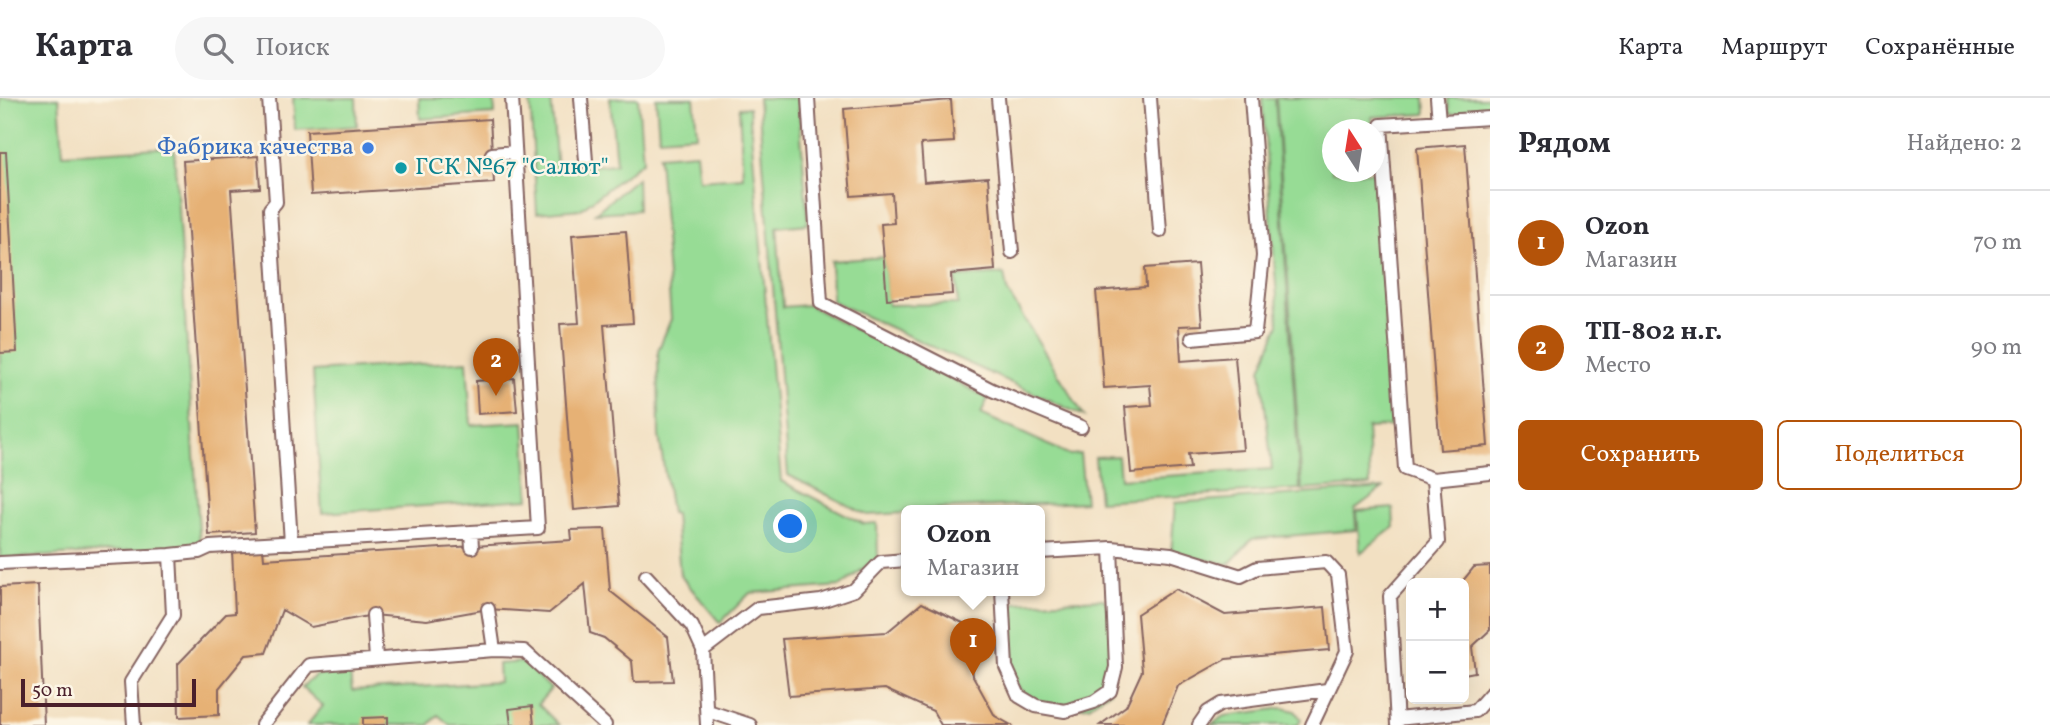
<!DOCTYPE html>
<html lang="ru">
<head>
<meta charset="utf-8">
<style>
	:root { --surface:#fff; --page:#f7f7f7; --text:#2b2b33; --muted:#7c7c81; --line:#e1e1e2; --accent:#b45309 }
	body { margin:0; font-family:Vollkorn,serif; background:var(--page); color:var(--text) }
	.controls { position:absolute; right:21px; bottom:21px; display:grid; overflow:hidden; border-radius:10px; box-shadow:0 7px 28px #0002 }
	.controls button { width:63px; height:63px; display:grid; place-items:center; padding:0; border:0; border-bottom:2px solid var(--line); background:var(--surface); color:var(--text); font:35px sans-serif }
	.compass { position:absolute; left:1322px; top:21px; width:63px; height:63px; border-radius:50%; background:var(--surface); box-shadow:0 7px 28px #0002; rotate:348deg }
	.scale { position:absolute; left:21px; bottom:18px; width:175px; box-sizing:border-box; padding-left:7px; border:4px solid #4a1f2b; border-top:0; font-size:19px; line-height:24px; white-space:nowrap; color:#4a1f2b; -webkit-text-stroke:5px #fcf5e5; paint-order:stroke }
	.you { position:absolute; left:791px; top:429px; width:24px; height:24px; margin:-18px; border:5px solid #fff; border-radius:50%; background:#1a73e8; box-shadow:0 0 0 10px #1a73e833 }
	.badge { display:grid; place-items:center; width:46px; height:46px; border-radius:50%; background:var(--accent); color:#fff; font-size:23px; font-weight:700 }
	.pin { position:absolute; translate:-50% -58px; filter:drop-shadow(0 2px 4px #0008) }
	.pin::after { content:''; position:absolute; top:37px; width:24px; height:21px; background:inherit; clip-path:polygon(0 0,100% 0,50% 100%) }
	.popup { position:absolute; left:901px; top:407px; width:144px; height:91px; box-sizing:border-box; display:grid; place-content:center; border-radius:10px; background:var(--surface); filter:drop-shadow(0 2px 5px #0005); font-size:23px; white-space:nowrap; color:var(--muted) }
	.popup b { font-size:26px; color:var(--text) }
	.popup::after { content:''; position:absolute; left:50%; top:100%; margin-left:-14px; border:14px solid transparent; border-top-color:var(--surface) }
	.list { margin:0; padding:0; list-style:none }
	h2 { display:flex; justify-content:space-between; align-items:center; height:91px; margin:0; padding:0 28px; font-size:30px }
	h2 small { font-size:23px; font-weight:400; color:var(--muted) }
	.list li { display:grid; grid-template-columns:46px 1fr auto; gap:21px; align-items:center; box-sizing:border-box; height:105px; padding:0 28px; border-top:2px solid var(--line) }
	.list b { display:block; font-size:26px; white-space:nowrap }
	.list p { margin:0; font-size:23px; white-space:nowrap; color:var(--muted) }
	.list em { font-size:23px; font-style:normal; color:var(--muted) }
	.actions { display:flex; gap:14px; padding:21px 28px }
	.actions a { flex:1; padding:16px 0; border:2px solid var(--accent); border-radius:10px; text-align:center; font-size:24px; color:var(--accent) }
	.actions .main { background:var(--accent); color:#fff }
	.icon { flex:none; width:38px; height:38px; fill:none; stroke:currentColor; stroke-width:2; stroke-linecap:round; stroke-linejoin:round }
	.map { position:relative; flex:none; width:1490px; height:627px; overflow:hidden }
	header { display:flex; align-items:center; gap:42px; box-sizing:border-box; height:98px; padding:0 35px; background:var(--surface); border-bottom:2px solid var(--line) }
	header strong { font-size:33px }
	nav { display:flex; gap:38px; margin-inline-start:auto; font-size:24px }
	.search { width:490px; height:63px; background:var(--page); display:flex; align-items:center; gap:18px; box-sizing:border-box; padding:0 24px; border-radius:38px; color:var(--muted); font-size:26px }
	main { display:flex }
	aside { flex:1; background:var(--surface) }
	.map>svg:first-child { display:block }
	.green { fill:#97dc95; stroke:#707e60; stroke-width:2 }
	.building { fill:#e6b174 }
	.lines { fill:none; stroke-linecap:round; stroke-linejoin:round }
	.service-casing { stroke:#856360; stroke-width:16 }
	.service { stroke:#fff; stroke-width:12 }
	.shop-dot { fill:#3f7fe0; stroke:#fcf5e5; stroke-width:2.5 }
	.culture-dot { fill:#0f9aa8; stroke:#fcf5e5; stroke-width:2.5 }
	.labels { text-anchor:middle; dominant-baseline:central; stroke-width:5; stroke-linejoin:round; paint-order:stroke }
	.shop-label { font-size:24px; fill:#366cbe; stroke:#fcf5e5; text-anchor:end }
	.culture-label { font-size:24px; fill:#0d838f; stroke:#fcf5e5; text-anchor:start }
</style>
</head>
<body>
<header>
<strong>Карта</strong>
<div class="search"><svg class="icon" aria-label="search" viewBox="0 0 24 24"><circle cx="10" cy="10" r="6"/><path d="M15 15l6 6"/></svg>Поиск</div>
<nav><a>Карта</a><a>Маршрут</a><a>Сохранённые</a></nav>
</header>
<main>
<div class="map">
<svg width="1490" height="627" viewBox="0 0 1490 627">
	<rect width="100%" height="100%" fill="#fcf5e5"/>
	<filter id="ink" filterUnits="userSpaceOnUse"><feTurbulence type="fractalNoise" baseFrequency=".0143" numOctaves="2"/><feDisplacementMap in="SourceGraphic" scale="14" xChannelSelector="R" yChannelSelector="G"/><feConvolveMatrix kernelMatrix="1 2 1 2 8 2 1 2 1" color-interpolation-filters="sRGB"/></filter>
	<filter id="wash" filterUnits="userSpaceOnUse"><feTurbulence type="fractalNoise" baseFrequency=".00686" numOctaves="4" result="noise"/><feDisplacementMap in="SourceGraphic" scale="28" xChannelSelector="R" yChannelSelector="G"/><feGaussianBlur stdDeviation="1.57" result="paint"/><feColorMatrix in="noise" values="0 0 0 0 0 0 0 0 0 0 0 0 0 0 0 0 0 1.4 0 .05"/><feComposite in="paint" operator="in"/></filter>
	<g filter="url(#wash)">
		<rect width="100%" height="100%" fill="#f2e0c2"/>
		<path class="green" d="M0,0h59l4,56 111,-7 26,399 -200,13z
			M293,0h63l1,28 -62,4z
			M419,0h75l1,16 -75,5z
			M530,0h21l6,71 59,-5 -6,-66h28l5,63 -62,48 -44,4z
			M656,0h38l3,37 -38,3z
			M758,0h40l10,126 -31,3 6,80 25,-2 180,93 -7,16 89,41 10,-1 5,48 -179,8v3l-39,2 -79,-40z
			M1262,0h13l25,391 -201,12 -4,-44 23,-1 2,23 152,-10 -11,-100 18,-45z
			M1276,0h149l1,16 -54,3 1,12 -41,1v42h42l1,-17 17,271 -25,2 3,57 -68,5z
			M1448,0h42v14l-41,2z
			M749,9l32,374 83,43 13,-1 1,34 -37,29 -91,7 -30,30 -40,-48 -5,-61 -4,-1 -12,-77 -1,-85 13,-32 -12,-163 37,-3 3,27 44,-3 -4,-69z
			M637,80l1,32 -43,3z
			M884,159l4,48 70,-1 -2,-27 48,-3 3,17 77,125 -252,-115 -1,-40z
			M467,263l4,64 53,-3 5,77 -207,14 -9,-142z
			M1383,390l-28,21 1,21 -104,9 -23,25 -58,-10 4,-51z
			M1393,410l1,19 -34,26 -3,-42z
			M1104,501l10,20 -4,72 -21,15 -49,3 -34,-34 -1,-48 9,-24z
			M524,564l27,27 -13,15 21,21h-109l-12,-10 -9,10h-122l16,-19 -21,-19 14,-12 34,-3 2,19 147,-9 -1,-18z
			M1283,610l12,3 6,8 -3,6h-87l14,-9z"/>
		<g id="blocks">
			<path class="building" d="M951,2l3,42 -33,2 3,38 64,-5 7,93 -44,4 1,20 -65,5 -6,-75 13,-1 -2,-30 -41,3 -7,-87z
				M490,21l4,64 -183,12 -4,-64z
				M1465,46l23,302 -48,4 -23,-302z
				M0,54h6l11,200 -17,1z
				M258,58l2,32 -29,2 24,342 -46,3 -26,-374z
				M626,133l7,92 -29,2 15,181 -45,4 -14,-186 19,-1 -7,-88z
				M1197,166l5,61 -23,1 2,35 54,-4 8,93 -55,4 2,14 -59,5 -6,-66 27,-2 -2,-20 -46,3 -8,-97 50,-4 -1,-19z
				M514,280l3,33 -39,3 -2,-33z
				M605,431l5,62 58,46 5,44 -39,1 -2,-21 -28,-23 -14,-5 -5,-49 -36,29 -61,-4 -61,11 -54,-5 -62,12 -29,-17 -16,43 -20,2 -27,33v27l-40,2 -1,-53 48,-50 9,-1 -3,-63 31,-2 1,11 308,-19 -1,-10z
				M1490,468v64l-18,17 3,25 -11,2v-91h-3l13,-16z
				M38,487l6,140h-44v-138z
				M1176,491l49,26 100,-8 4,43 -103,9 -48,27 -16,39h-62l26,-19 16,-35 -5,-57z
				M922,505l47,23 4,50 22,40 16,9h-70l-8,-14 -48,-22 -96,7 -7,-57 105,-7z
				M532,608l2,19h-23l-2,-16z
				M388,619v8h-25v-7z"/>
		</g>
	</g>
	<g filter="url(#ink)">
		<use href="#blocks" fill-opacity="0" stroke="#856360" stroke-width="2"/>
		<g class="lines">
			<defs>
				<path id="service" d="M269,0l7,104 -6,7 21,334
					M581,0l5,63
					M808,0l13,205 171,87 89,37
					M998,0l14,154
					M1150,0l10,133
					M1437,0l2,23
					M1490,20l-109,7 24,344 28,10 57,-6
					M492,56l23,-2
					M1192,240l63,-6 8,-76 -12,-158
					M471,434l1,15
					M1040,454l71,-4 60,6 70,22 16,-8 69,-6 12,13 9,76 -35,74
					M0,465l170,-8 29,-3 11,-5 328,-19 -26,-430
					M646,478l46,50 11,24 4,75
					M1002,492l4,77 13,29 17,10 29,5 29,-9 16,-11 6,-24 -5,-119
					M488,511l6,41
					M373,517l3,44
					M703,552l55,-42 63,-7 33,-11 27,-28 25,-2
					M708,613l42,14
					M1397,621l78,-8 15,-17
					M134,627l-3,-43 42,-67 -3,-60
					M262,627l47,-60 185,-15 30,1 81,74
					M1199,627l9,-13 13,-8 106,-14
					M1397,627l-7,-129 48,-54 -5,-63"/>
			</defs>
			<use href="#service" class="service-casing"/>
			<use href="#service" class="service"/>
		</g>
	</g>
	<circle class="shop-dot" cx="368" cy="50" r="7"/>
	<circle class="culture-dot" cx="401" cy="70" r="7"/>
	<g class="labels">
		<g class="shop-label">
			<text x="354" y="50">Фабрика качества</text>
		</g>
		<g class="culture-label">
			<text x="415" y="70">ГСК №67 "Салют"</text>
		</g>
	</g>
</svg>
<div class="controls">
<button>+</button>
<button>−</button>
</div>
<svg class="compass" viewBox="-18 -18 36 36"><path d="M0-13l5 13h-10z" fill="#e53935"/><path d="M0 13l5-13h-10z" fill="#7c7c81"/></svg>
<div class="scale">50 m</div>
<div class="you"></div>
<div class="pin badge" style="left:973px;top:578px">1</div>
<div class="popup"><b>Ozon</b>Магазин</div>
<div class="pin badge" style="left:496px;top:298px">2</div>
</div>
<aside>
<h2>Рядом<small>Найдено: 2</small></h2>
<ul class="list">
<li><span class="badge">1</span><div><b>Ozon</b><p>Магазин</p></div><em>70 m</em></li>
<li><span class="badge">2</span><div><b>ТП-802 н.г.</b><p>Место</p></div><em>90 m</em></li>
</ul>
<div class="actions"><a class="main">Сохранить</a><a>Поделиться</a></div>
</aside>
</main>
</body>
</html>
